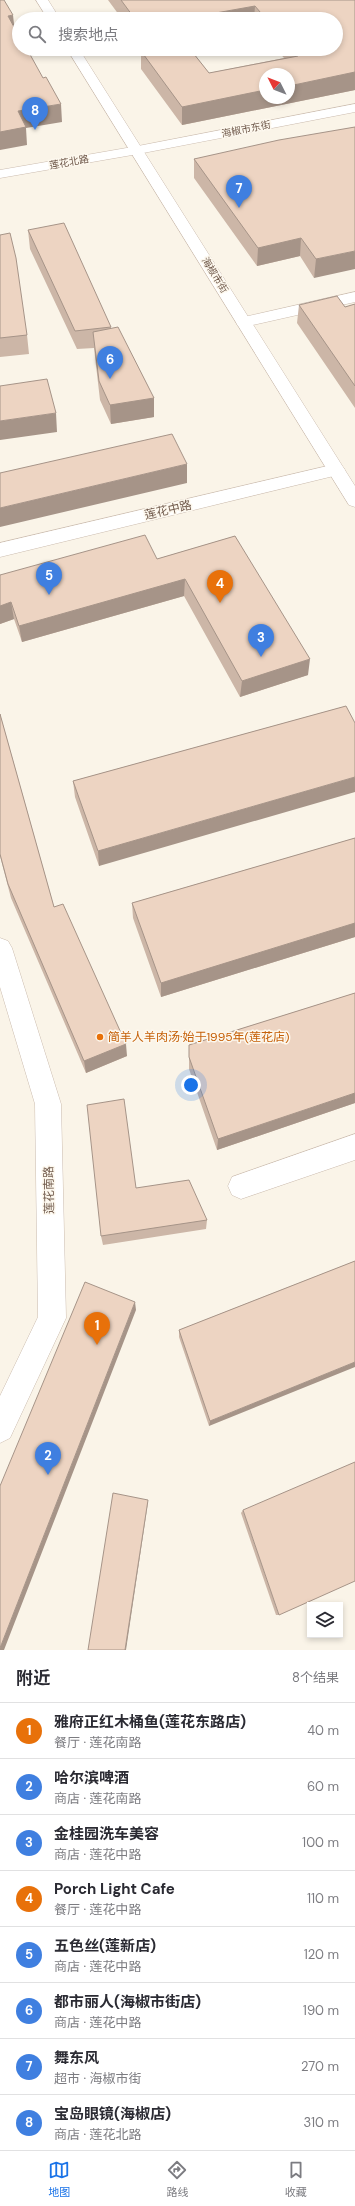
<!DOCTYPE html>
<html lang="zh">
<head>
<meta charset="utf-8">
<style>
	:root { --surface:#fff; --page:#f2f2f3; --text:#2b2b33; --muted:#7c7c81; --line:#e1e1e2; --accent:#1a73e8 }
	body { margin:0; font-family:"DM Sans","Noto Sans SC",sans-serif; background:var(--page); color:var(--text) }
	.controls { position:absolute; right:12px; bottom:12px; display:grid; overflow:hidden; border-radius:0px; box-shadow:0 2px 6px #0003 }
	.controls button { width:36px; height:36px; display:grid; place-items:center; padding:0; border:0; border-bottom:1px solid var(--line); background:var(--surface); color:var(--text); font:20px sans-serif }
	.compass { position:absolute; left:259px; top:68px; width:36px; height:36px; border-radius:50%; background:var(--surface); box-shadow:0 2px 6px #0003; rotate:312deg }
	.you { position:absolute; left:191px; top:1085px; width:14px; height:14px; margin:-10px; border:3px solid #fff; border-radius:50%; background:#1a73e8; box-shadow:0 0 0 6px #1a73e833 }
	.badge { display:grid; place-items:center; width:26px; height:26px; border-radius:50%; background:var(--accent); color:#fff; font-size:13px; font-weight:700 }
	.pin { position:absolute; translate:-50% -33px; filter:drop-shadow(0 1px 2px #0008) }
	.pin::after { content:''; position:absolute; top:21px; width:14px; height:12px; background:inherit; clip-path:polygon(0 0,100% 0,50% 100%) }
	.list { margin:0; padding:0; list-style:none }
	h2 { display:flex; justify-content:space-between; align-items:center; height:52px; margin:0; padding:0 16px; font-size:17px }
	h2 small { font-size:13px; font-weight:400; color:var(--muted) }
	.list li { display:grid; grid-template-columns:26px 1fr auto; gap:12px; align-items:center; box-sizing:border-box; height:56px; padding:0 16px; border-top:1px solid var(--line) }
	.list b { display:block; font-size:15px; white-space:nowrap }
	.list p { margin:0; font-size:13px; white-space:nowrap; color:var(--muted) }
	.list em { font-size:13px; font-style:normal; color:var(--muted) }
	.icon { flex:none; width:22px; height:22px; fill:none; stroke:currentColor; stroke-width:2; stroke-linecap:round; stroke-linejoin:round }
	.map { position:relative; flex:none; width:355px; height:1650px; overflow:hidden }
	.search { position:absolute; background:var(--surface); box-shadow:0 2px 6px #0003; left:12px; right:12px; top:12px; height:44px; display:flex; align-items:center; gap:10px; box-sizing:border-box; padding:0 14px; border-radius:22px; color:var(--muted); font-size:15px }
	.sheet { height:500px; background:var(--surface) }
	nav { display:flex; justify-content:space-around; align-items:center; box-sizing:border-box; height:56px; border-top:1px solid var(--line); background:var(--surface); font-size:11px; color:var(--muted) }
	nav a { display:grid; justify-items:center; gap:2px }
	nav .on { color:var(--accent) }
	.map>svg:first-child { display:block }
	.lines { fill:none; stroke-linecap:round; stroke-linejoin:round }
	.minor-casing { stroke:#cbbcaf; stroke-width:1 }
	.tertiary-casing { stroke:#cbbcaf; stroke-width:1 }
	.minor { fill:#fff; fill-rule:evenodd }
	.tertiary { fill:#fff; fill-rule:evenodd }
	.wall { fill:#ccb6a7 }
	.shaded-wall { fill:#a69488 }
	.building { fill:#edd4c2; stroke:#a69488 }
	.food-dot { fill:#e8710a; stroke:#fdf8ee; stroke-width:1.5 }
	.labels { text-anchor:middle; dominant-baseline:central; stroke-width:3; stroke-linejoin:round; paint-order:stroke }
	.far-street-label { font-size:10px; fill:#725c4e; stroke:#fdf8ee }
	.street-label { font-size:12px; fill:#725c4e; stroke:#fdf8ee }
	.food-label { font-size:12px; fill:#c56008; stroke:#fdf8ee; text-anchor:start }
</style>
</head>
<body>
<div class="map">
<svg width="355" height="1650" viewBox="0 0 355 1650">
	<rect width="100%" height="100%" fill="#faf4e8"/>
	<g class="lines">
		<defs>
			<path id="minor" d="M355,104v8l-217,42 -138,24v-8l138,-24z
				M355,292v10l-111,25 -6,-1 -2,-4 2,-4 6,-1z
				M336,464l6,2 3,4 -3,4 -342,83v-14z
				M0,938l8,3 4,7 49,156 5,214 -56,120 -10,5v-47l38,-79 -3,-213 -35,-117z
				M355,1134v26l-114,39 -9,-4 -4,-9 4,-9z"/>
			<path id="tertiary" d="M36,0h12l12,19h-12z
				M67,49h12l276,437v21l-6,-2z"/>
		</defs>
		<use href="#minor" class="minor-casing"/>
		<use href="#tertiary" class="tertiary-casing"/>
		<use href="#minor" class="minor"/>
		<use href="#tertiary" class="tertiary"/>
	</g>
	<path class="wall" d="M108,0h247v90l-173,35 -41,-56v-18l4,-1 -1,-1h46l19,24 75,-15 -8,-9h60v-30h-214z
		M355,127l-41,151 -14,-22 -43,10 -63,-88v-19z
		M28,230l83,97v2l43,69v19l-43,7 -11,-24 -6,-52 -17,1 -47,-100z
		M0,235l27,100 2,19 -29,3z
		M355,304v104l-58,-85 2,-18 46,2z
		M235,536l73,139 -68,22 -56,-101 -162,46 -8,-23 -14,5v-49l157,-16z
		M346,706l-247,160 -24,-69 -2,-16z
		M0,714l54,193 73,149 -41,17 -75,-175 -11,-42z
		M355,838v99l-194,60 -28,-79 -1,-15z
		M355,993v110l-138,47 -28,-81v-24z
		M136,1188l71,32 -1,9 -103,16 -2,-9z
		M355,1261l-146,165 -30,-89v-7z
		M243,1510l36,105h-3l-35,-102z"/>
	<path class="shaded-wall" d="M255,6l-1,13h-72z
		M13,15l2,18 -7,-17z
		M355,72v18l-173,35v-18l83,-17v8h24v-12z
		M61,104l1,18 -36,6 1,17 -27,5v-18l18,-21z
		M301,238l-1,18 -43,10 1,-18z
		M355,251v18l-41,9 2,-19z
		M154,398v19l-43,7 -1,-19z
		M56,413l1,19 -57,8v-19z
		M187,464v19l-187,44v-19z
		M185,579l-1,17 -162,46 -3,-16z
		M11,602l3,17 -14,5v-18z
		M310,659l-2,16 -68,22 2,-16z
		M355,777v15l-256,74 -1,-15z
		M355,923v14l-194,60v-14z
		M126,1044l1,12 -41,17 -2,-12z
		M355,1093v10l-138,47 1,-11z
		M135,1302l1,8 -132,340h-4v-2z
		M355,1362v5l-146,59 1,-5z
		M148,1500v2l-22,148h-1z"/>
	<path class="building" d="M0,0h4l9,15 -5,1 11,20v13h8l16,29 3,-1 15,27 -43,7 8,16 -26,5z
		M121,0h234v72l-66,14v-12h-24v16l-83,17 -41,-56 10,-2h39l19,24 89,-17 -6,-7h44v-30h-70l-11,-13 -73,13h-47z
		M355,127v124l-39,8 -15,-21 -43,10 -64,-89 85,-19z
		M64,223l47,104 -36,4 -47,-101z
		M10,233l6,25 11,77 -27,3v-103z
		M337,296l8,11 10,-3v82l-56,-81z
		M118,327l36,71 -44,7 -11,-24 -6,-49z
		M47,379l9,34 -56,8v-35z
		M172,434l15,30 -187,44v-35z
		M145,535l12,24 78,-23 75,123 -68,22 -57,-102 -166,47 -8,-24 -11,4v-31z
		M346,706l9,17v54l-257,74 -25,-70z
		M0,714l54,193 9,-3 63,140 -42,17 -76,-177 -8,-30z
		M355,838v85l-194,60 -29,-80z
		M355,993v100l-137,46 -29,-82v-12z
		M124,1099l12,89 53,-8 18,40 -106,16 -14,-131z
		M355,1261v101l-145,59 -31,-91z
		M85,1282l50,20 -135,346v-162z
		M355,1462v119l-76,34 -36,-105z
		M113,1493l35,7 -23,150h-37z"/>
	<circle class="food-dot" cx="100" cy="1037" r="4"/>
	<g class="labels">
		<g class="far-street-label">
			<text transform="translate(246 129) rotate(-11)">海椒市东街</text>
			<text transform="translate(69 162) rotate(-10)">莲花北路</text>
			<text transform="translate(215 275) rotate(58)">海椒市街</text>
		</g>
		<g class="street-label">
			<text transform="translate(168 510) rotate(-13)">莲花中路</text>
			<text transform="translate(49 1190) rotate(-91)">莲花南路</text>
		</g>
		<g class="food-label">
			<text x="108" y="1037">简羊人羊肉汤·始于1995年(莲花店)</text>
		</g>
	</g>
</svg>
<div class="controls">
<button><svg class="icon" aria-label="layers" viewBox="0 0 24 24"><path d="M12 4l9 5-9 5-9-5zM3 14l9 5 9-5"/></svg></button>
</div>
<svg class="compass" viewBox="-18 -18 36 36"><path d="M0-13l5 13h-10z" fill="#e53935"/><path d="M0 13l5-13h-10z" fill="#7c7c81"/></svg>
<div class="you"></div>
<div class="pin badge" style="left:97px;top:1345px;background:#e8710a">1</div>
<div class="pin badge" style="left:48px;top:1475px;background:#3f7fe0">2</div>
<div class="pin badge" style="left:261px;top:657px;background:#3f7fe0">3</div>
<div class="pin badge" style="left:220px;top:603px;background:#e8710a">4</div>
<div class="pin badge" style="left:49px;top:595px;background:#3f7fe0">5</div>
<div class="pin badge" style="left:110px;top:379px;background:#3f7fe0">6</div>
<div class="pin badge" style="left:239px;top:208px;background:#3f7fe0">7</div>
<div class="pin badge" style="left:35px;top:130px;background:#3f7fe0">8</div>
<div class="search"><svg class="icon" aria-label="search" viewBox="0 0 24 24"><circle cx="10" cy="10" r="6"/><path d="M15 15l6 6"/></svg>搜索地点</div>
</div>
<section class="sheet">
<h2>附近<small>8个结果</small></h2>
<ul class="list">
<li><span class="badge" style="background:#e8710a">1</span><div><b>雅府正红木桶鱼(莲花东路店)</b><p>餐厅 · 莲花南路</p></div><em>40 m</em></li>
<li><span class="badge" style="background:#3f7fe0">2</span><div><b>哈尔滨啤酒</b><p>商店 · 莲花南路</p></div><em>60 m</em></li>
<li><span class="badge" style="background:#3f7fe0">3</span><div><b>金桂园洗车美容</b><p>商店 · 莲花中路</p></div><em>100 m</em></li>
<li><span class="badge" style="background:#e8710a">4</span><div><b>Porch Light Cafe</b><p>餐厅 · 莲花中路</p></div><em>110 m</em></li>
<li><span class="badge" style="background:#3f7fe0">5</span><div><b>五色丝(莲新店)</b><p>商店 · 莲花中路</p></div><em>120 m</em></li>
<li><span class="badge" style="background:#3f7fe0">6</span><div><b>都市丽人(海椒市街店)</b><p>商店 · 莲花中路</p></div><em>190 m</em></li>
<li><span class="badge" style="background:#3f7fe0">7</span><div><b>舞东风</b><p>超市 · 海椒市街</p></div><em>270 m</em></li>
<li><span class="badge" style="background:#3f7fe0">8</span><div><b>宝岛眼镜(海椒店)</b><p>商店 · 莲花北路</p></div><em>310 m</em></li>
</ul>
</section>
<nav>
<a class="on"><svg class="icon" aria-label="map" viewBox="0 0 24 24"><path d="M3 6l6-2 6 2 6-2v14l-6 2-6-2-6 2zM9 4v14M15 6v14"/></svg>地图</a>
<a><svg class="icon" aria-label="directions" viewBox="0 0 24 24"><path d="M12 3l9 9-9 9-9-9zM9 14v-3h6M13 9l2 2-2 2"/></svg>路线</a>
<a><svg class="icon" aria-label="saved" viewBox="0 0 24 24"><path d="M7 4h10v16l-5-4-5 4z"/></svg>收藏</a>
</nav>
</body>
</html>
